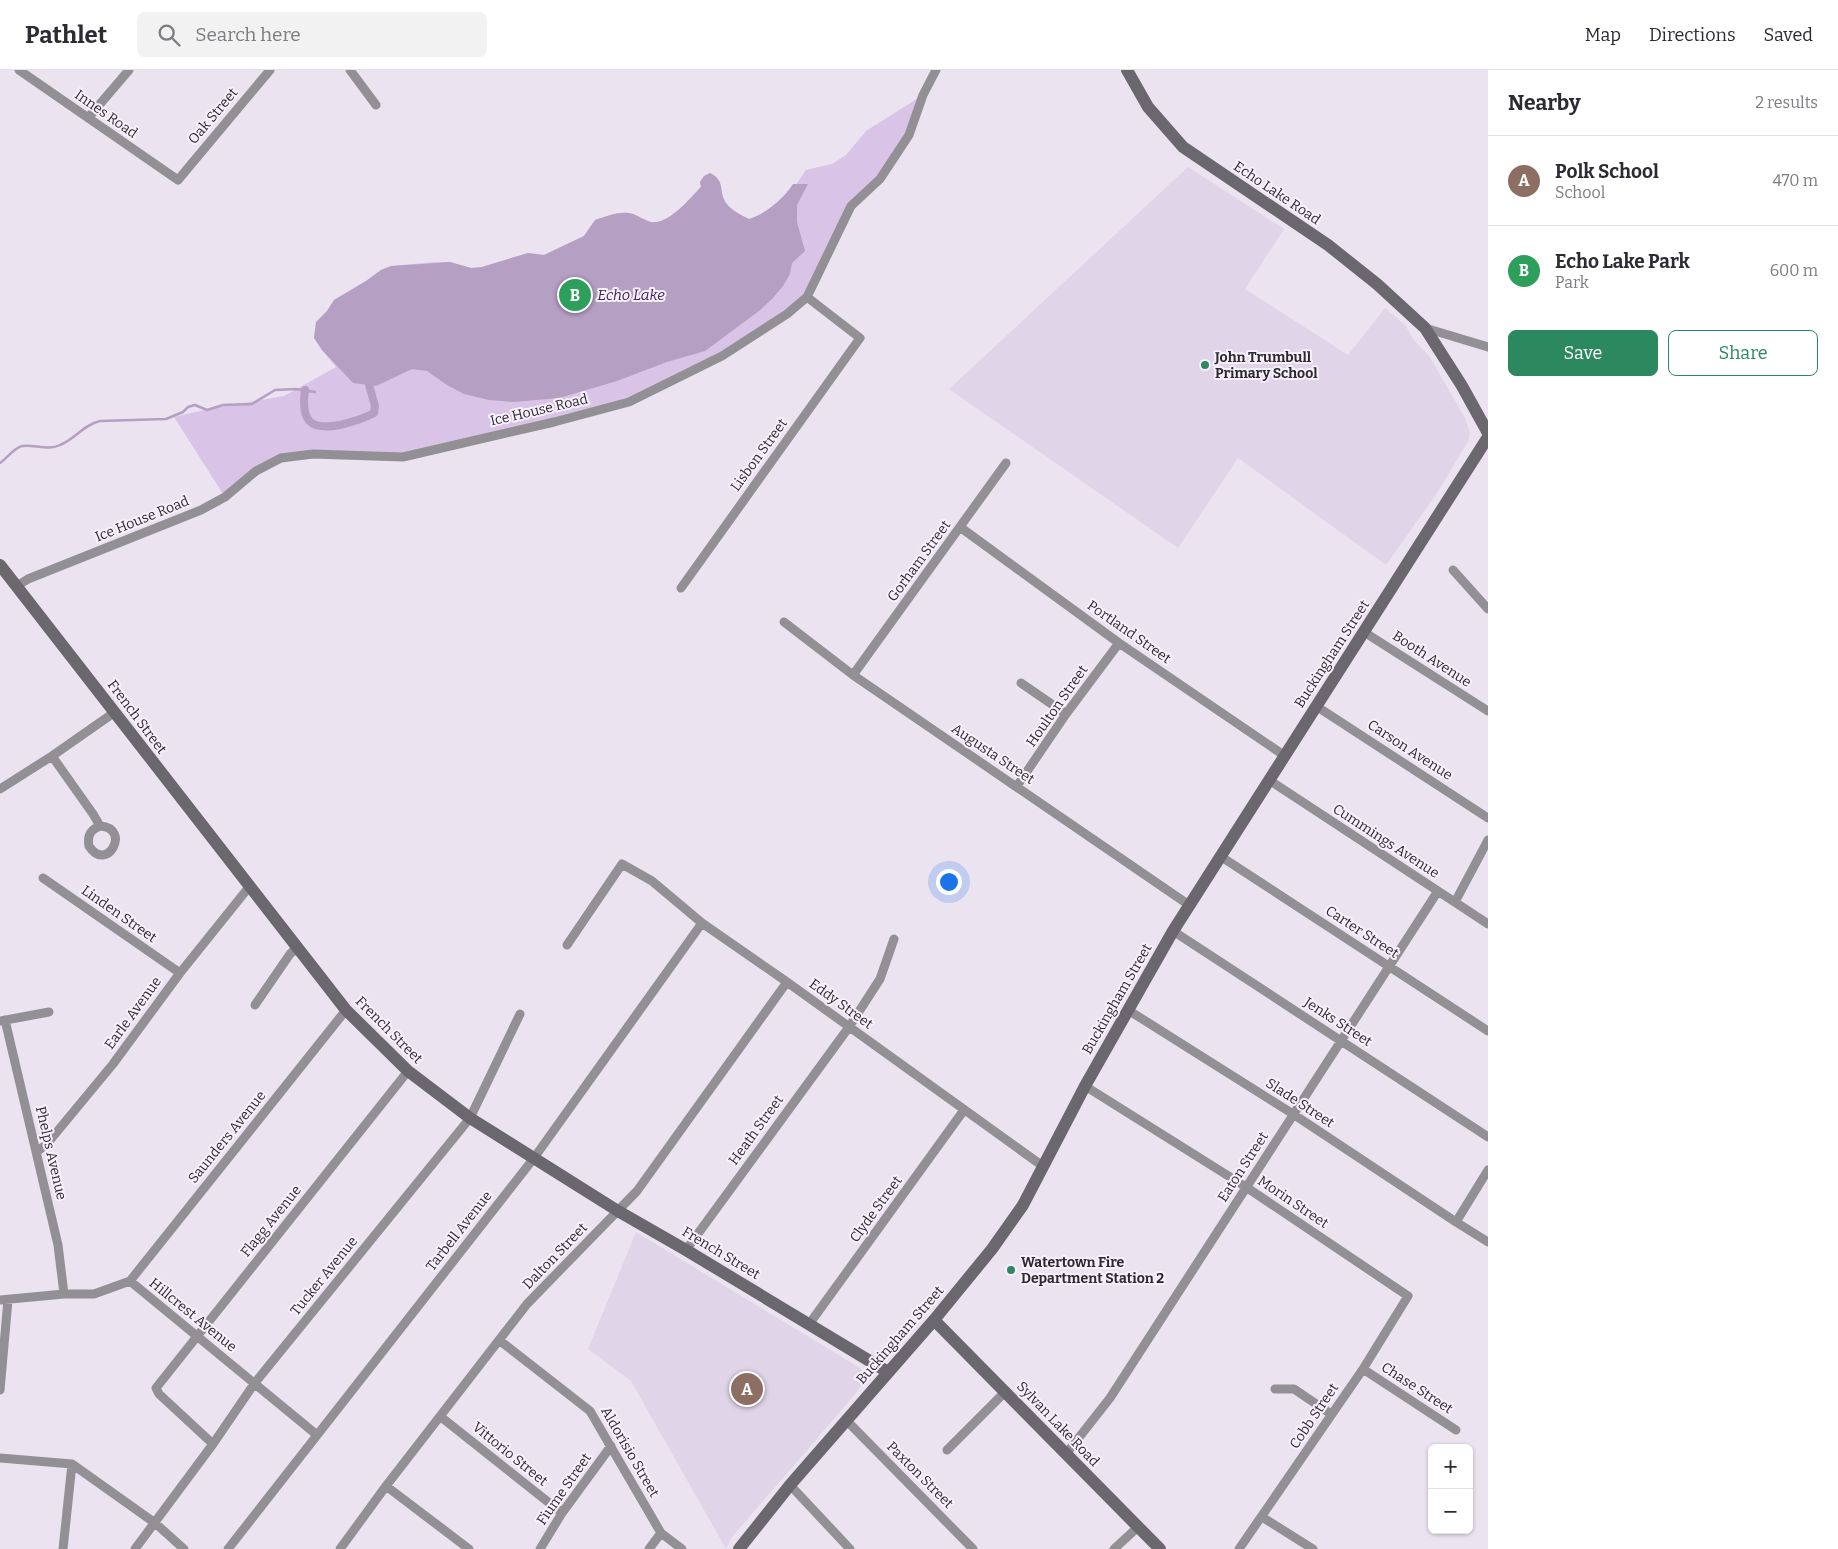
<!DOCTYPE html>
<html lang="en">
<head>
<meta charset="utf-8">
<style>
	:root { --surface:#fff; --page:#f2f2f3; --text:#2b2b33; --muted:#7c7c81; --line:#e1e1e2; --accent:#2c885e }
	body { margin:0; font-family:Bitter,serif; background:var(--page); color:var(--text) }
	.controls { position:absolute; right:15px; bottom:15px; display:grid; overflow:hidden; border-radius:8px; box-shadow:0 1px 4px #0004 }
	.controls button { width:45px; height:45px; display:grid; place-items:center; padding:0; border:0; border-bottom:1px solid var(--line); background:var(--surface); color:var(--text); font:25px sans-serif }
	.you { position:absolute; left:948px; top:811px; width:18px; height:18px; margin:-12px; border:4px solid #fff; border-radius:50%; background:#1a73e8; box-shadow:0 0 0 8px #1a73e833 }
	.badge { display:grid; place-items:center; width:32px; height:32px; border-radius:50%; background:var(--accent); color:#fff; font-size:16px; font-weight:700 }
	.pin { position:absolute; translate:-50% -50%; border:2px solid #fff; box-shadow:0 1px 5px #0006 }
	.list { margin:0; padding:0; list-style:none }
	h2 { display:flex; justify-content:space-between; align-items:center; height:65px; margin:0; padding:0 20px; font-size:21px }
	h2 small { font-size:16px; font-weight:400; color:var(--muted) }
	.list li { display:grid; grid-template-columns:32px 1fr auto; gap:15px; align-items:center; box-sizing:border-box; height:90px; padding:0 20px; border-top:1px solid var(--line) }
	.list b { display:block; font-size:19px; white-space:nowrap }
	.list p { margin:0; font-size:16px; white-space:nowrap; color:var(--muted) }
	.list em { font-size:16px; font-style:normal; color:var(--muted) }
	.actions { display:flex; gap:10px; padding:15px 20px }
	.actions a { flex:1; padding:11px 0; border:1px solid var(--accent); border-radius:8px; text-align:center; font-size:18px; color:var(--accent) }
	.actions .main { background:var(--accent); color:#fff }
	.icon { flex:none; width:28px; height:28px; fill:none; stroke:currentColor; stroke-width:2; stroke-linecap:round; stroke-linejoin:round }
	.map { position:relative; flex:none; width:1488px; height:1479px; overflow:hidden }
	header { display:flex; align-items:center; gap:30px; box-sizing:border-box; height:70px; padding:0 25px; background:var(--surface); border-bottom:1px solid var(--line) }
	header strong { font-size:24px }
	nav { display:flex; gap:28px; margin-inline-start:auto; font-size:18px }
	.search { width:350px; height:45px; background:var(--page); display:flex; align-items:center; gap:12px; box-sizing:border-box; padding:0 18px; border-radius:8px; color:var(--muted); font-size:19px }
	main { display:flex }
	aside { flex:1; background:var(--surface) }
	.map>svg:first-child { display:block }
	.built { fill:#e0d5e8 }
	.green { fill:#d9c4e7 }
	.water { fill:#b59fc3 }
	.lines { fill:none; stroke-linecap:round; stroke-linejoin:round }
	.stream { stroke:#b59fc3; stroke-width:2.5 }
	.canal { stroke:#b59fc3; stroke-width:8 }
	.street { stroke:#939095; stroke-width:9 }
	.secondary { stroke:#6b676e; stroke-width:12 }
	.poi-dot { fill:#2c885e; stroke:#f8f0fd; stroke-width:2 }
	.labels { text-anchor:middle; dominant-baseline:central; stroke-width:4; stroke-linejoin:round; paint-order:stroke }
	.street-label { font-size:14px; fill:#2d2a2e; stroke:#f8f0fd }
	.poi-label { font-size:14px; font-weight:bold; fill:#2d2a2e; stroke:#f8f0fd; text-anchor:start }
	.water-label { font-size:15px; font-style:italic; fill:#442654; stroke:#f8f0fd }
</style>
</head>
<body>
<header>
<strong>Pathlet</strong>
<div class="search"><svg class="icon" aria-label="search" viewBox="0 0 24 24"><circle cx="10" cy="10" r="6"/><path d="M15 15l6 6"/></svg>Search here</div>
<nav><a>Map</a><a>Directions</a><a>Saved</a></nav>
</header>
<main>
<div class="map">
<svg width="1488" height="1479" viewBox="0 0 1488 1479">
	<rect width="100%" height="100%" fill="#ebe3f0"/>
	<path class="built" d="M1188,97l96,62 -39,60 103,66 37,-47 20,17 9,15 15,16 35,60 6,16 -1,8 -32,53 -51,72 -148,-107 -60,90 -229,-159z
		M636,1162l224,136 5,6 -1,8 -8,11 -124,144 -6,12 -95,-168 -43,-32z"/>
	<path class="green" d="M923,25l-14,40 -29,44 -29,28 -44,90 -85,59 -93,46 -226,55 -122,1 -56,39 -51,-80 35,-8 75,-13 52,-29 -14,-17 -8,-12 2,-16 11,-11 7,-11 32,-19 15,-11 10,-4 44,-4h15l21,6 11,-1 46,-14 16,2 40,-19 11,-16c12,-4 26,-10 38,-6 6,2 13,7 18,8 18,3 39,-24 50,-35l-1,-5 4,-6 6,-3c16,8 8,18 16,30 6,8 15,12 23,16l8,-2 37,-20 3,-14 9,-13 26,-6 14,-9 20,-24z"/>
	<path class="water" d="M710,103c16,8 8,18 16,30 6,8 15,12 23,16 17,-5 35,-21 44,-35h15l-11,21v17l8,29 -13,12 -2,11 -7,12 -11,13 -13,12 -54,40 -38,11 -50,19 -58,17 -45,4 -25,-2 -25,-6 -17,-9 -20,-14 -15,-2 -36,17 -23,-3 -31,-33 -8,-12 2,-16 11,-11 7,-11 32,-19 15,-11 10,-4 59,-4 21,6 11,-1 46,-14 16,2 40,-19 11,-16c12,-4 26,-10 38,-6 6,2 13,7 18,8 18,3 39,-24 50,-35l-1,-5 4,-6z"/>
	<g class="lines">
		<path class="stream" d="M0,393c7,-5 14,-15 22,-17 12,-2 26,5 38,-1 15,-6 23,-20 40,-24l66,-2 17,-7 5,-5 7,-2 12,5 16,-5 29,-1 23,-14 21,-1 19,3"/>
		<path class="canal" d="M305,320c-4,30 4,41 35,35 12,-3 23,-6 34,-12l1,-7 -6,-21"/>
		<path class="street" d="M19,0l159,110 92,-110
			M350,0l26,35
			M88,48l41,-48
			M1425,258l63,19
			M960,457l159,116 166,113
			M1453,500l35,39
			M17,516l11,-7 173,-69 24,-13 31,-26 25,-13 32,-4 90,3 151,-35 75,-20 93,-46 65,-42 20,-17 44,-91 29,-27 29,-44 14,-40 13,-25
			M681,518l179,-250 -53,-41
			M784,552l69,53 336,230
			M1364,562l124,79
			M853,605l153,-212
			M1021,613l45,31
			M1316,636l172,112
			M52,686l41,58 7,12c-10,4 -13,10 -11,20 18,28 43,-18 11,-20
			M1269,710l219,144
			M1017,716l49,-72 53,-71
			M0,719l52,-33 63,-44
			M1220,786l268,175
			M43,808l137,95
			M1455,832l33,-62
			M1173,861l315,206
			M567,875l55,-81 30,17 50,42 85,59 257,185
			M255,935l35,-51 8,-7
			M1128,940l165,104 163,108 32,-52
			M5,950l53,225 6,49
			M0,951l49,-9
			M1085,1016l161,101 162,109 -45,73 -124,180
			M36,1082l10,-7 67,-81 67,-91 69,-86
			M1456,1152l32,20
			M686,1180l163,-223 31,-48 14,-40
			M130,1211l216,-271
			M0,1230l64,-6h30l36,-13 187,154
			M810,1253l154,-213
			M499,1270l91,71 71,122 21,16
			M1363,1299l93,61
			M1275,1319h19l37,25
			M0,1320l8,-90
			M441,1347l121,96
			M846,1350l127,129
			M213,1374l-54,-50 -3,-6 252,-317
			M947,1380l59,-59
			M1066,1384l44,-56 328,-507
			M0,1388l72,6 83,59 29,26
			M790,1415l60,64
			M386,1416l83,63
			M1262,1447l51,32
			M63,1479l9,-85
			M135,1479l78,-105 41,-60 216,-266 50,-104
			M228,1479l306,-391 168,-235
			M340,1479l46,-63 141,-182 110,-113 150,-209
			M540,1479l22,-36 49,-67
			M649,1479l12,-16
			M1114,1479l24,-22"/>
		<path class="secondary" d="M1127,0l21,37 35,40 145,98 49,39 48,44 37,58 26,47
			M0,495l346,445 62,61 62,47 148,93 68,39 202,122
			M934,1250l226,229
			M739,1479l51,-64 144,-165 58,-71 31,-44 62,-119 88,-155 315,-494"/>
	</g>
	<g class="poi-dot">
		<circle cx="1205" cy="295" r="5"/>
		<circle cx="1011" cy="1200" r="5"/>
	</g>
	<g class="labels">
		<g class="street-label">
			<text transform="translate(106 44) rotate(35)">Innes Road</text>
			<text transform="translate(213 46) rotate(-50)">Oak Street</text>
			<text transform="translate(1277 123) rotate(34)">Echo Lake Road</text>
			<text transform="translate(539 340) rotate(-13)">Ice House Road</text>
			<text transform="translate(759 385) rotate(-54)">Lisbon Street</text>
			<text transform="translate(142 449) rotate(-22)">Ice House Road</text>
			<text transform="translate(919 491) rotate(-54)">Gorham Street</text>
			<text transform="translate(1129 562) rotate(35)">Portland Street</text>
			<text transform="translate(1332 584) rotate(-57)">Buckingham Street</text>
			<text transform="translate(1432 589) rotate(33)">Booth Avenue</text>
			<text transform="translate(1057 636) rotate(-55)">Houlton Street</text>
			<text transform="translate(137 647) rotate(53)">French Street</text>
			<text transform="translate(1410 680) rotate(33)">Carson Avenue</text>
			<text transform="translate(993 684) rotate(34)">Augusta Street</text>
			<text transform="translate(1386 771) rotate(33)">Cummings Avenue</text>
			<text transform="translate(119 844) rotate(35)">Linden Street</text>
			<text transform="translate(1362 862) rotate(33)">Carter Street</text>
			<text transform="translate(1117 929) rotate(-60)">Buckingham Street</text>
			<text transform="translate(841 934) rotate(36)">Eddy Street</text>
			<text transform="translate(133 943) rotate(-54)">Earle Avenue</text>
			<text transform="translate(1338 952) rotate(33)">Jenks Street</text>
			<text transform="translate(389 960) rotate(45)">French Street</text>
			<text transform="translate(1300 1033) rotate(33)">Slade Street</text>
			<text transform="translate(756 1060) rotate(-54)">Heath Street</text>
			<text transform="translate(227 1067) rotate(-51)">Saunders Avenue</text>
			<text transform="translate(51 1083) rotate(77)">Phelps Avenue</text>
			<text transform="translate(1243 1097) rotate(-57)">Eaton Street</text>
			<text transform="translate(1293 1132) rotate(34)">Morin Street</text>
			<text transform="translate(876 1139) rotate(-54)">Clyde Street</text>
			<text transform="translate(271 1151) rotate(-51)">Flagg Avenue</text>
			<text transform="translate(459 1161) rotate(-52)">Tarbell Avenue</text>
			<text transform="translate(721 1183) rotate(31)">French Street</text>
			<text transform="translate(555 1186) rotate(-46)">Dalton Street</text>
			<text transform="translate(324 1206) rotate(-51)">Tucker Avenue</text>
			<text transform="translate(193 1245) rotate(39)">Hillcrest Avenue</text>
			<text transform="translate(900 1265) rotate(-49)">Buckingham Street</text>
			<text transform="translate(1417 1318) rotate(33)">Chase Street</text>
			<text transform="translate(1314 1346) rotate(-56)">Cobb Street</text>
			<text transform="translate(1058 1354) rotate(46)">Sylvan Lake Road</text>
			<text transform="translate(630 1382) rotate(60)">Aldorisio Street</text>
			<text transform="translate(510 1384) rotate(39)">Vittorio Street</text>
			<text transform="translate(920 1405) rotate(45)">Paxton Street</text>
			<text transform="translate(564 1419) rotate(-55)">Fiume Street</text>
		</g>
		<g class="poi-label">
			<text x="1215" y="287">John Trumbull<tspan x="1215" dy="16">Primary School</tspan></text>
			<text x="1021" y="1192">Watertown Fire<tspan x="1021" dy="16">Department Station 2</tspan></text>
		</g>
		<g class="water-label">
			<text x="631" y="225">Echo Lake</text>
		</g>
	</g>
</svg>
<div class="controls">
<button>+</button>
<button>−</button>
</div>
<div class="you"></div>
<div class="pin badge" style="left:747px;top:1319px;background:#8d6e63">A</div>
<div class="pin badge" style="left:575px;top:225px;background:#2e9e5b">B</div>
</div>
<aside>
<h2>Nearby<small>2 results</small></h2>
<ul class="list">
<li><span class="badge" style="background:#8d6e63">A</span><div><b>Polk School</b><p>School</p></div><em>470 m</em></li>
<li><span class="badge" style="background:#2e9e5b">B</span><div><b>Echo Lake Park</b><p>Park</p></div><em>600 m</em></li>
</ul>
<div class="actions"><a class="main">Save</a><a>Share</a></div>
</aside>
</main>
</body>
</html>
